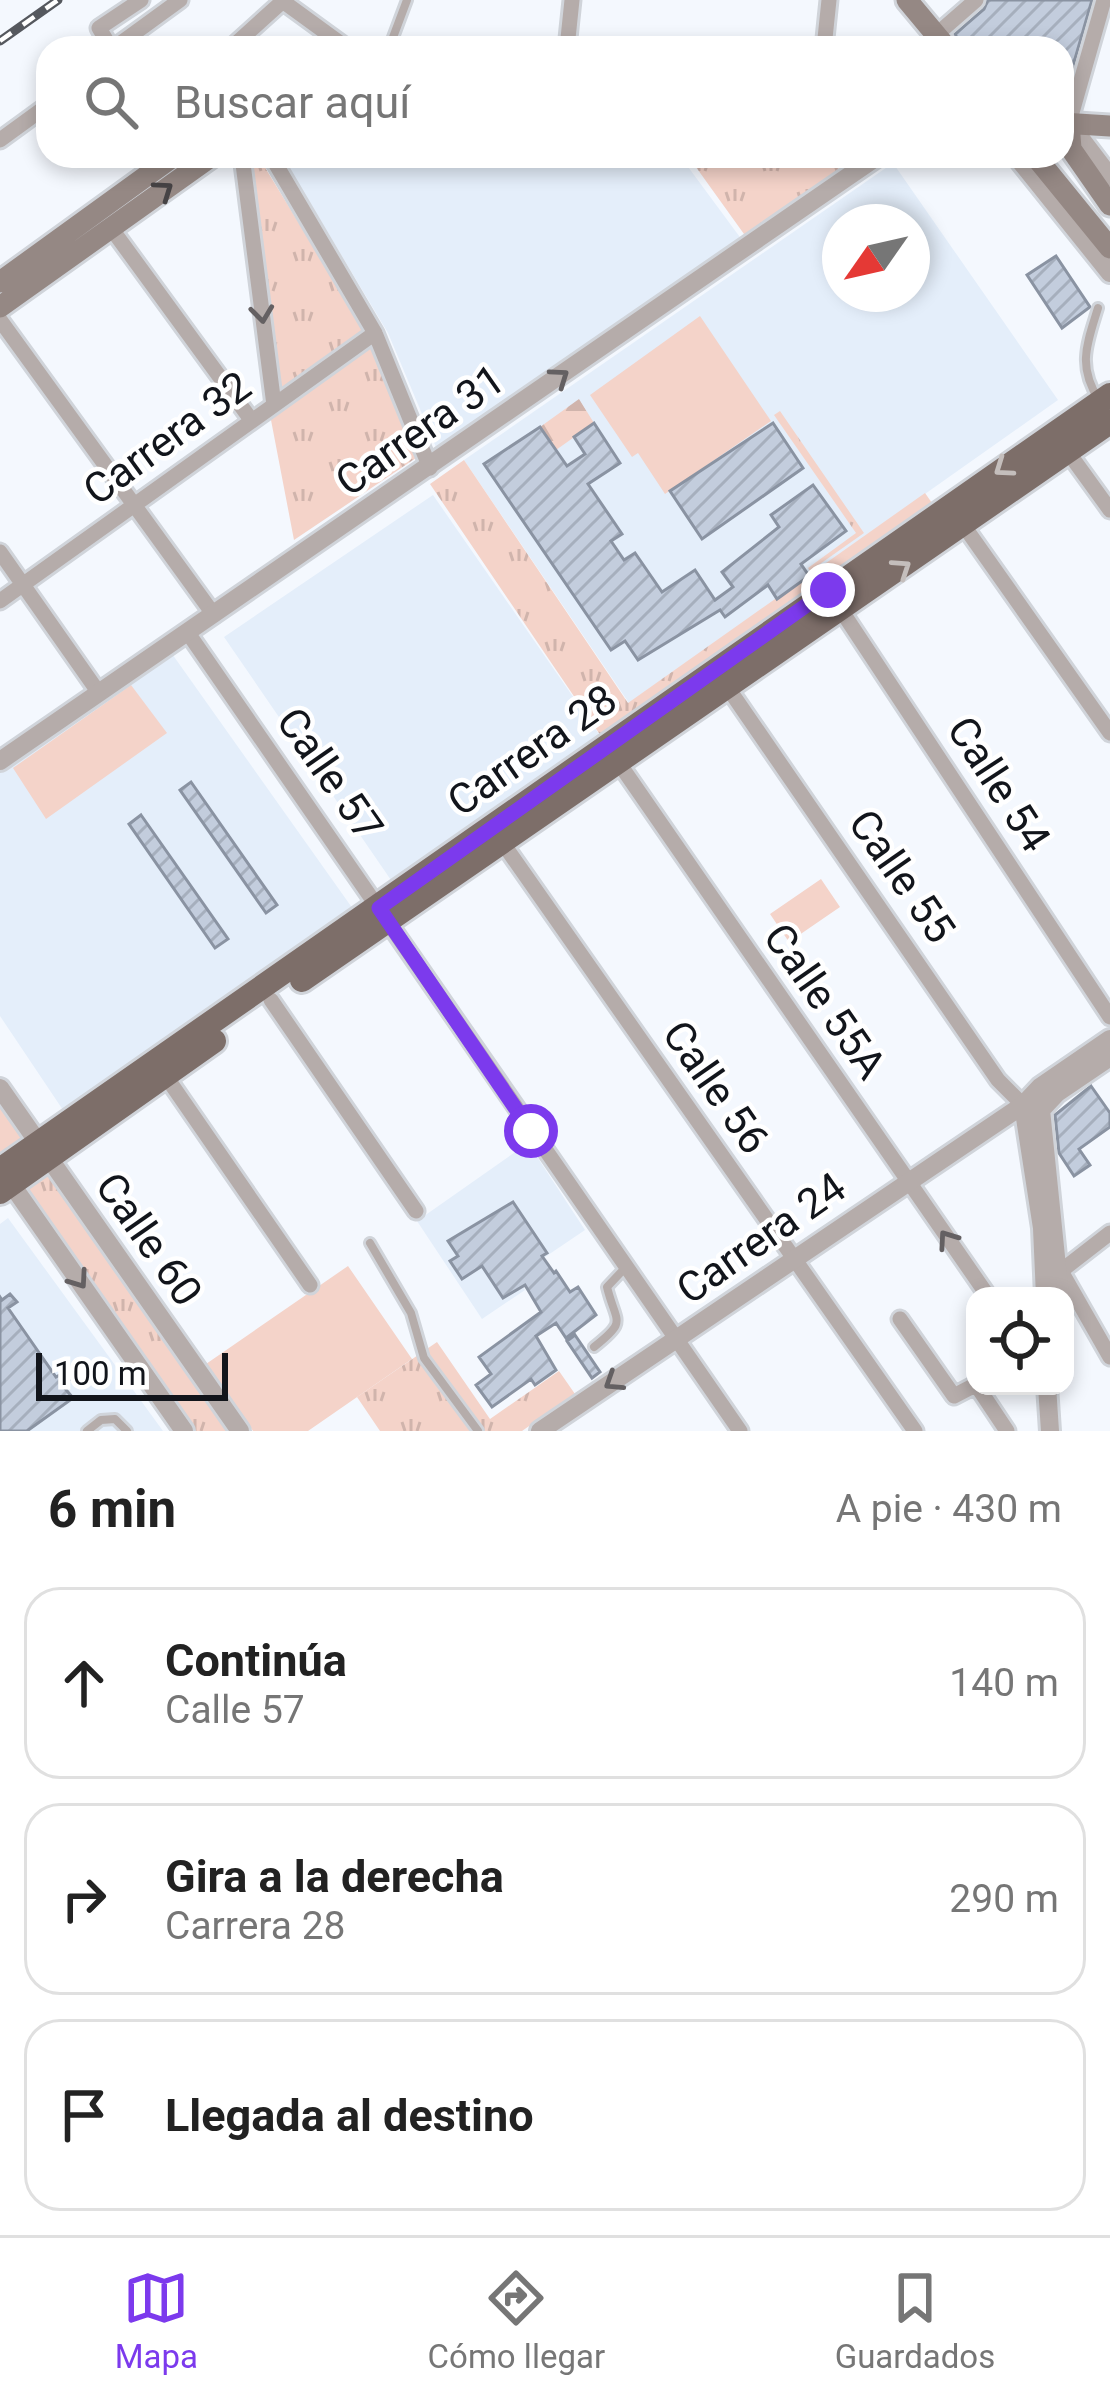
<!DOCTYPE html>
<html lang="es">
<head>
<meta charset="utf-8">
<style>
	:root { --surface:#fff; --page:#f2f2f2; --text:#222; --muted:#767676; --line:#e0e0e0; --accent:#7c3aed }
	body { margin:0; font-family:Roboto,sans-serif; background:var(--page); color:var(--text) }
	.controls { position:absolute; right:36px; bottom:36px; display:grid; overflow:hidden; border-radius:24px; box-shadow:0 6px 18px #0003 }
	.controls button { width:108px; height:108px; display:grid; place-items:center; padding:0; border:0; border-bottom:3px solid var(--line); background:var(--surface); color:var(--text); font:60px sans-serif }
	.compass { position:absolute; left:822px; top:204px; width:108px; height:108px; border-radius:50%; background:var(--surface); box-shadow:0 6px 18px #0003; rotate:236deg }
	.scale { position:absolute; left:36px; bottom:30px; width:192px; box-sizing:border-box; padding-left:12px; border:6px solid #12151b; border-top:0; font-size:33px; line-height:42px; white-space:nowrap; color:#12151b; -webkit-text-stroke:9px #fff; paint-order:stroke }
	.stop { position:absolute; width:36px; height:36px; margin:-27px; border:9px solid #7c3aed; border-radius:50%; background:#fff }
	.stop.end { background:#7c3aed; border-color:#fff; box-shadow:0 3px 12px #0008 }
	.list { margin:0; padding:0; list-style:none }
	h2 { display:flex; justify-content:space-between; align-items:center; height:156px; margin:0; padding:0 48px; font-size:51px }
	h2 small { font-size:39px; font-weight:400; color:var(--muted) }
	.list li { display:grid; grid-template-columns:78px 1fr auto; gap:36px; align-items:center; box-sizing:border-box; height:192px; margin:0 24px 24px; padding:0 24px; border:3px solid var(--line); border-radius:36px }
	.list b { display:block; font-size:45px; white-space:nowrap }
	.list p { margin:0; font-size:39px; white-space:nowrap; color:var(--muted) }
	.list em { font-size:39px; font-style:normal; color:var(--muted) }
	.icon { flex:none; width:66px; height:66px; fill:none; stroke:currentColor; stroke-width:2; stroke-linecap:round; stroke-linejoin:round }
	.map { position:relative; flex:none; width:1110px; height:1431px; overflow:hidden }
	.search { position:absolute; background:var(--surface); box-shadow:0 6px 18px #0003; left:36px; right:36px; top:36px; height:132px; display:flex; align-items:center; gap:30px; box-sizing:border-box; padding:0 42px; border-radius:36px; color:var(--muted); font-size:45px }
	.sheet { height:804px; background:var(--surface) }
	nav { display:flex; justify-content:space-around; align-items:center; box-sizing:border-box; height:168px; border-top:3px solid var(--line); background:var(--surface); font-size:33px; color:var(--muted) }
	nav a { display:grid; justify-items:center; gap:6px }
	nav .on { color:var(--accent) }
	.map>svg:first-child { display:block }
	.built { fill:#e4eefa; fill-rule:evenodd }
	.grass { fill:#f4d3c9 }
	.forest { fill:url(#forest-firs) }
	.park { fill:url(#park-tufts) }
	.building { fill:url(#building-hatch); stroke:#8a93a2; stroke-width:3 }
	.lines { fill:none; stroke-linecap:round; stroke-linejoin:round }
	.service-casing { stroke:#d0d4da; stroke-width:14 }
	.minor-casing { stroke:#d0d4da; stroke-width:21 }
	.tertiary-casing { stroke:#d0d4da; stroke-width:24 }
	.secondary-casing { stroke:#d0d4da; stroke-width:27 }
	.primary-casing { stroke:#d0d4da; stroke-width:30 }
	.service { stroke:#b5acaa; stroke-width:8 }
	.minor { stroke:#b5acaa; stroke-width:15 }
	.tertiary { stroke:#b5acaa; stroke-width:18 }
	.secondary { stroke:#958884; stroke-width:21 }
	.primary { stroke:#7d6e69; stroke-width:24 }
	.rail-casing { stroke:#55585e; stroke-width:9 }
	.rail { stroke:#fff; stroke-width:4.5; stroke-dasharray:14; stroke-linecap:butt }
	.oneway { stroke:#464345 }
	.oneway2 { stroke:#646062 }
	.oneway3 { stroke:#c4bebc }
	.route { stroke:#7c3aed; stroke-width:15 }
	.labels { text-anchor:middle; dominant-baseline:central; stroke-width:9; stroke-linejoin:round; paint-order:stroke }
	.street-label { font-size:42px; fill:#12151b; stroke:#fff }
</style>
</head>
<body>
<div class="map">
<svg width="1110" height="1431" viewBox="0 0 1110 1431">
	<defs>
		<pattern id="forest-firs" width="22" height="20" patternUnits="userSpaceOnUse" patternTransform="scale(3)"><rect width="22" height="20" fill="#f4d3c9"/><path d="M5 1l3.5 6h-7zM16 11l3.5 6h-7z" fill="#d0b4ac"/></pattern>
		<pattern id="park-tufts" width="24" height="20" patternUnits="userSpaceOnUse" patternTransform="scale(3)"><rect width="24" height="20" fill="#f4d3c9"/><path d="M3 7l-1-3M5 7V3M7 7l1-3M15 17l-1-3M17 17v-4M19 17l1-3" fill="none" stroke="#d0b4ac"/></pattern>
		<pattern id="building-hatch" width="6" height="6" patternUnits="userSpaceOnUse" patternTransform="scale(3)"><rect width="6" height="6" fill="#c3cddd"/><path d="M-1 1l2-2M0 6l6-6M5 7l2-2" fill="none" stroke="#a6afbd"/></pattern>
	</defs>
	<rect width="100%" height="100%" fill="#f4f8fe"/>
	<path class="built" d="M282,156h398l65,88 -307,208 -50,-119z
		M893,163l165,237 -429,303 -165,-243zM840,222h72v72h-72z
		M433,495l168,242 -208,146 -169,-246z
		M170,651l183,258 -290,201 -63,-94v-245z
		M528,1143l57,87 -68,46 8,14 -43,29 -65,-98z
		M8,1218l155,213h-163v-207z"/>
	<path class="grass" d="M700,316l71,105 -106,73 -27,-41 -6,4 -42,-62z
		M131,685l36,48 -121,86 -33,-51z
		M821,879l19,28 -51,35 -19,-28z
		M348,1266l64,93 -104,72h-55l-47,-67z"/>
	<path class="forest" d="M579,399l15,24 -38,27 -16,-23z"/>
	<path class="park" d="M250,156h8l106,174 -82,61z
		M688,156h186l-125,85z
		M370,342l46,116 -122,82 -23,-120z
		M780,411l84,122 -54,38 -2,-3 48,-35 -82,-118z
		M464,460l164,243 297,-210 14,20 -332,232 -177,-261z
		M0,1101l229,330h-40l-189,-273z
		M437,1342l53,77 69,-48 16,23 -53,37h-142l-23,-34z"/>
	<path class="building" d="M988,0h104l-30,104v-56h-100l-7,-14 29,-25z
		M1056,256l34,51 -28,21 -35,-53z
		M594,423l26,40 -32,21 34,50 -11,7 13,19 11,-7 27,39 33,-22 20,30 18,-13 -11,-15 57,-45 -8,-12 42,-30 33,46 -45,33 8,12 -32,23 -9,-14 -43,32 -5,-7 -82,50 -13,-19 -14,9 -127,-186 56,-37 27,39 18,-12 -11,-17z
		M773,423l30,45 -101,71 -32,-48z
		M191,782l86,123 -11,8 -86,-123z
		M141,815l87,124 -13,9 -86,-124z
		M1091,1086l19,27v14l-31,22 11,16 -16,11 -15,-23 -4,-38z
		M513,1202l34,51 -5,3 12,17 2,-2 14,21 8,-5 18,28 -30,23 -10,-15 -20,13 20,34 -21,15 -4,-6 -39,28 -16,-22 15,-11 -12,-17 62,-45 -16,-27 -22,13 -21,-32 -20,13 -12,-18 8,-5 -10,-15z
		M10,1294l7,8 -9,6 48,69 9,-5 4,8 -7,5 11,13 -46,33h-27v-134l2,3z
		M575,1335l25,37 -8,6 -25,-37z"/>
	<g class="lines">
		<defs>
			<path id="service" d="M389,48l18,-48
				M1098,308c-11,36 -21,58 1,92
				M370,1243l41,70 13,45 54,73
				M594,1347c34,-27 22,-23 13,-60l18,-19
				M87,1431l14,-11 14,-1 12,12"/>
			<path id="minor" d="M281,0l66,48
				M936,35l40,-35
				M111,48l-12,-20 42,-28
				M114,48l66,-48
				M231,48l52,-47
				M567,48l5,-48
				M824,48l5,-48
				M1069,123l35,-123
				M0,140l48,-35
				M242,156l32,249
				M271,156l104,177 55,135
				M111,228l141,193
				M0,320l214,295
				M1068,452l42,58
				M964,526l146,207
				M0,552l99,141
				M0,601l375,-268
				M837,604l273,413
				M188,633l552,798
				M726,685l272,395 25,25
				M614,756l374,540
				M502,842l413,589
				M271,1000l145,211
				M165,1075l145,210
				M1110,1233l-49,38 49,86
				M900,1319l54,77 21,-11
				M977,1386l30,45"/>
			<path id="tertiary" d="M1069,123l41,54
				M1016,156l94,117
				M0,761l878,-605
				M0,1088l240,343
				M1023,1105l19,123 3,68
				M5,1175l179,256
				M1060,1296l-19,-186 16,-17 53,-36
				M1047,1386l3,45
				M540,1431l483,-326 17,-18 70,-48"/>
			<path id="secondary" d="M907,0l40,48
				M1062,123l48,3
				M1069,123l2,26 39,56
				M1035,156l75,92
				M0,282l174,-126
				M0,307l212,-151"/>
			<path id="primary" d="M302,980l808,-558
				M0,1170l1110,-775
				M0,1192l214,-151"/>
		</defs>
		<use href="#service" class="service-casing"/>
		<use href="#minor" class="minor-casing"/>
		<use href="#tertiary" class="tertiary-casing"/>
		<use href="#secondary" class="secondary-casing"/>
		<use href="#primary" class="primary-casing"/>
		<use href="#service" class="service"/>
		<use href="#minor" class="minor"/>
		<use href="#tertiary" class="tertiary"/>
		<use href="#secondary" class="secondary"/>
		<use href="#primary" class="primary"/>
		<defs>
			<path id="rail" d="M0,41l58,-41"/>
		</defs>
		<use href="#rail" class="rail-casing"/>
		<use href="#rail" class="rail"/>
	</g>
	<defs><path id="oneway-chevron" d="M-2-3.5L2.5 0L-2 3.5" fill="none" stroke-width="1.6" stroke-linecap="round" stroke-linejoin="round" transform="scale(3)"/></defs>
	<use class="oneway" href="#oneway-chevron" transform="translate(164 190) rotate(-35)"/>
	<g class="oneway2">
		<use href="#oneway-chevron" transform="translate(262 314) rotate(83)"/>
		<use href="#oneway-chevron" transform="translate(560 377) rotate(-35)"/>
		<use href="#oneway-chevron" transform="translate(947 1239) rotate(-125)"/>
		<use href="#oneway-chevron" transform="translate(79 1280) rotate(55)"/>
		<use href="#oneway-chevron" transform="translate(613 1382) rotate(147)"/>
	</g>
	<g class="oneway3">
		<use href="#oneway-chevron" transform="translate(1003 468) rotate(145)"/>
		<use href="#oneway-chevron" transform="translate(902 568) rotate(-34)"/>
	</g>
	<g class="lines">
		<path class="route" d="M531,1131l-152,-223 449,-318"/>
	</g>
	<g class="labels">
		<g class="street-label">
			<text transform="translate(420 430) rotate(-35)">Carrera 31</text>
			<text transform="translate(167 438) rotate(-36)">Carrera 32</text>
			<text transform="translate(532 750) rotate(-35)">Carrera 28</text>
			<text transform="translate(330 774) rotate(55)">Calle 57</text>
			<text transform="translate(999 784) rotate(57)">Calle 54</text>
			<text transform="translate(902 876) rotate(55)">Calle 55</text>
			<text transform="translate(825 1001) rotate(55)">Calle 55A</text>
			<text transform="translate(716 1087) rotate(55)">Calle 56</text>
			<text transform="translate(761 1238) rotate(-35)">Carrera 24</text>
			<text transform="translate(149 1239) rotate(55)">Calle 60</text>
		</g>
	</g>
</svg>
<div class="controls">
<button><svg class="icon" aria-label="locate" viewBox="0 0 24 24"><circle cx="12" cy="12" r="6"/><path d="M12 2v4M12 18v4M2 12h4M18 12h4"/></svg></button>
</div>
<svg class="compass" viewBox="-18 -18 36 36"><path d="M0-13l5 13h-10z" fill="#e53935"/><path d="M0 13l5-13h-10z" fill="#767676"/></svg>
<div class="scale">100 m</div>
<div class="stop" style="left:531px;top:1131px"></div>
<div class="stop end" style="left:828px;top:590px"></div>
<div class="search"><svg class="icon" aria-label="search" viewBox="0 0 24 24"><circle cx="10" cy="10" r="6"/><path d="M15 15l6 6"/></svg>Buscar aquí</div>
</div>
<section class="sheet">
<h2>6 min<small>A pie · 430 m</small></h2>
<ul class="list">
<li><svg class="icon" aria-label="ahead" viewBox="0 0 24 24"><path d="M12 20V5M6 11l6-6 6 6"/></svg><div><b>Continúa</b><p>Calle 57</p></div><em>140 m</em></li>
<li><svg class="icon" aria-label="right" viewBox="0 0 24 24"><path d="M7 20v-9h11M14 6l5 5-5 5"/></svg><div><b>Gira a la derecha</b><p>Carrera 28</p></div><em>290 m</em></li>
<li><svg class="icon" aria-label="arrive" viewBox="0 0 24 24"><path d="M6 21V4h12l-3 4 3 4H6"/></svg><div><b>Llegada al destino</b></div></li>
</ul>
</section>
<nav>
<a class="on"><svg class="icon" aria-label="map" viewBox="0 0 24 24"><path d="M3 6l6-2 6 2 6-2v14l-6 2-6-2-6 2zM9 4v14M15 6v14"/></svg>Mapa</a>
<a><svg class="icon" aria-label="directions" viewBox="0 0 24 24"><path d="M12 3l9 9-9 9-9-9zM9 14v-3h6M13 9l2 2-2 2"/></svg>Cómo llegar</a>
<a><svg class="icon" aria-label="saved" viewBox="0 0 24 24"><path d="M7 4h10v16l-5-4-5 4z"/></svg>Guardados</a>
</nav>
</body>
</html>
